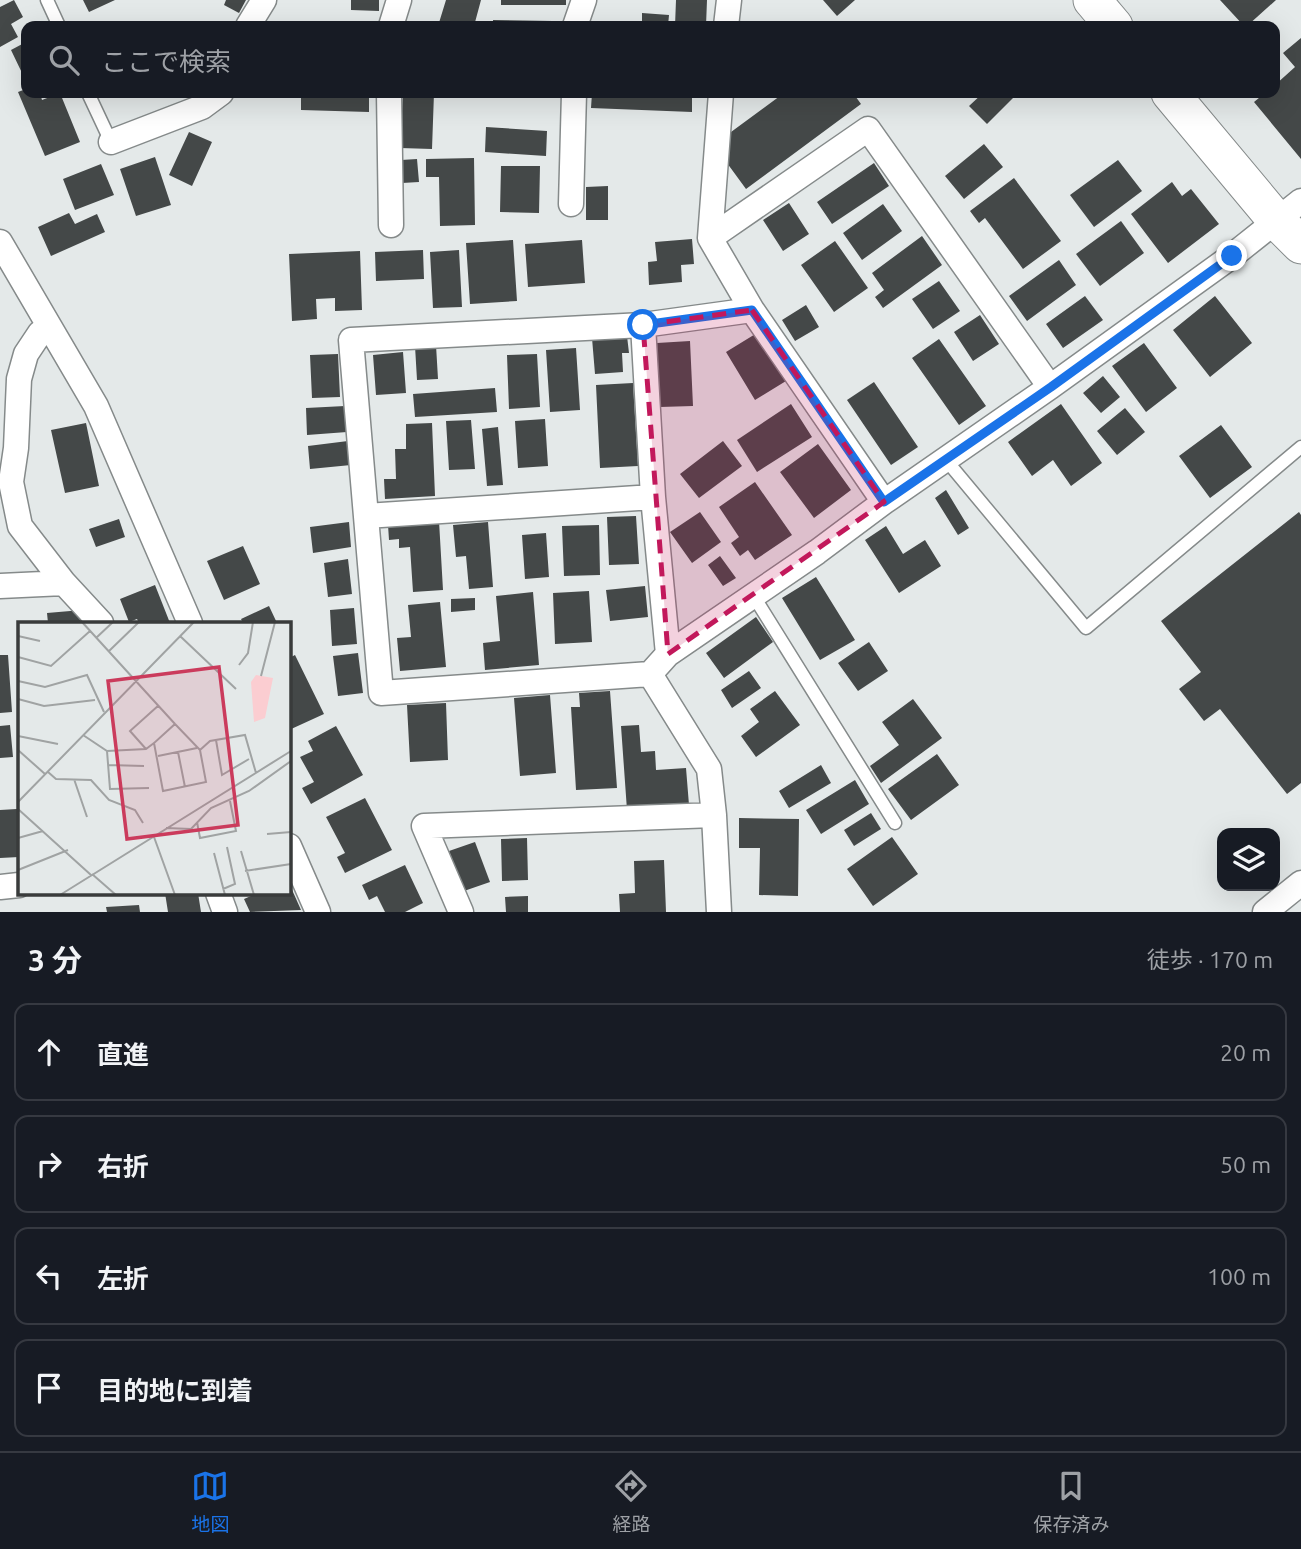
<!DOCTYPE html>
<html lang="ja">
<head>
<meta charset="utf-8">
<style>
	:root { --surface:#171b24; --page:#242831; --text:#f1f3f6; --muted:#9ea1a6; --line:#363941; --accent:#1a73e8 }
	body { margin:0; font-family:Ubuntu,"Noto Sans JP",sans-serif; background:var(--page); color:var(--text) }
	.controls { position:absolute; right:21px; bottom:21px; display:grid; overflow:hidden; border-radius:14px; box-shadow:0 7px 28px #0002 }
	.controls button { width:63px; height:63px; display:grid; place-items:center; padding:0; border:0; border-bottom:2px solid var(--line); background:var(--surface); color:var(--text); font:35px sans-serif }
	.stop { position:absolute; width:21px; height:21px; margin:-16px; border:5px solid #1a73e8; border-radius:50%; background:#fff }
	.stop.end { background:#1a73e8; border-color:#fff; box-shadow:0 2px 7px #0008 }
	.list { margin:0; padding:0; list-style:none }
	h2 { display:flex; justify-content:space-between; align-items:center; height:91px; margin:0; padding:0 28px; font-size:30px }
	h2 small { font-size:23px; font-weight:400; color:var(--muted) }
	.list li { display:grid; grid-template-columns:46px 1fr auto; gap:21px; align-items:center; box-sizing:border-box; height:98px; margin:0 14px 14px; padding:0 14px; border:2px solid var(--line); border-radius:14px }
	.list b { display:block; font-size:26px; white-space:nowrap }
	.list em { font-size:23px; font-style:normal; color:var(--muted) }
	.icon { flex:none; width:38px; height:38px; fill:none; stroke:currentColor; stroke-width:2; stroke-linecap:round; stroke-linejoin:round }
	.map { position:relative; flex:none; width:1301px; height:912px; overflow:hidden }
	.search { position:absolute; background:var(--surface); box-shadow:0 7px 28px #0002; left:21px; right:21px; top:21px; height:77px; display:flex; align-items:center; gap:18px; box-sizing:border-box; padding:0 24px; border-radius:14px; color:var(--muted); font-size:26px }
	.sheet { height:539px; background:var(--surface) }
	nav { display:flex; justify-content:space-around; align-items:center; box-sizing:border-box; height:98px; border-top:2px solid var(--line); background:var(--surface); font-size:19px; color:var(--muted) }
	nav a { display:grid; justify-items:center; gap:4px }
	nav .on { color:var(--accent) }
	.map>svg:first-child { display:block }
	.building { fill:#444848 }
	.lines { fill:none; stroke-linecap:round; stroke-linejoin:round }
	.lane-casing { stroke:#858a8a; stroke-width:15 }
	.street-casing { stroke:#858a8a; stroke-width:27 }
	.secondary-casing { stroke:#858a8a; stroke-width:39 }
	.lane { stroke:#fff; stroke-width:12 }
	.street { stroke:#fff; stroke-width:24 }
	.secondary { stroke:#fff; stroke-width:37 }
	.route { stroke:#1a73e8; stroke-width:9 }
	.marked { fill:#c2185b; fill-opacity:0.2; stroke:#c2185b; stroke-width:5; stroke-dasharray:14 9; stroke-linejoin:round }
	.inset-road { fill:none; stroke:#a0a3a3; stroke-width:2 }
	.view { fill:#cb3b5c; fill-opacity:0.15; stroke:#cb3b5c; stroke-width:3.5 }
	.inset-edge { fill:none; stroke:#393b3b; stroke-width:3.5 }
</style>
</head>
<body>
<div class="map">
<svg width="1301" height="912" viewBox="0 0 1301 912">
	<rect width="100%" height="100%" fill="#e4e9e9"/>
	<path class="building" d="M14,0l9,17 -12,7 7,13 -18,10v-40z
		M83,0h32l-26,12z
		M226,0h20l-7,13 -15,-8z
		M351,0h28v11l-28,-1z
		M446,0h35l-7,26h-36z
		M501,0h65v5h-65z
		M676,0h31l-1,26h-31z
		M823,0h32l-18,16z
		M1220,0h56l-29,26h-3z
		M642,13l27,2 -1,11h-26z
		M493,20l60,1v5h-60z
		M1301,38v121l-47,-57 11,-9h10v-8l20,-18 -12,-14z
		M26,42v31l-3,2 -12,-25z
		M26,89v4h14l2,7 18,-7 20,49 -35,14 -27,-64z
		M301,93h68v19l-68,-2z
		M403,93h31l-2,56 -32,-1z
		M592,93h100v19l-101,-4z
		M784,93h69l8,11 -115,85 -19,-26 4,-31z
		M983,93h35l-31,31 -18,-18z
		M486,127l61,4 -1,25 -61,-4z
		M189,132l23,10 -20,44 -23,-11z
		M984,144l19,23 -39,32 -19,-23z
		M155,157l16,48 -35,11 -16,-47z
		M474,158l1,67 -35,1 -1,-49h-13v-18z
		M417,159l2,23 -17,1 -1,-23z
		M1118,160l24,31 -48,36 -24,-32z
		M874,163l15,23 -57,38 -15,-22z
		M101,164l13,31 -39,15 -12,-31z
		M501,166h39l-1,47 -39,-1z
		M1014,178l47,63 -38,28 -38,-51 -6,5 -9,-12z
		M1172,182l10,14 9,-7 28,35 -51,39 -37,-49z
		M608,186v34h-22v-33z
		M789,203l20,31 -26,17 -20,-31z
		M883,204l19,27 -40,29 -19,-27z
		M69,213l6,11 22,-10 8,18 -54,24 -13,-29z
		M1121,221l23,32 -44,33 -24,-32z
		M922,236l20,29 -59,43 -8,-11 9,-7 -12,-17z
		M692,239l2,25 -13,1 1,17 -33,3 -1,-23 9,-1 -2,-19z
		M513,240l4,61 -47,3 -4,-61z
		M582,240l3,43 -57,4 -3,-43z
		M835,241l33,47 -34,24 -33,-47z
		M423,250l1,29 -48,2 -1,-29z
		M459,250l3,57 -29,1 -3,-56z
		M360,251l2,59 -27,1v-13l-19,1 1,20 -25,2 -3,-67z
		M1059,260l17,25 -49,36 -18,-25z
		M939,281l21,30 -27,18 -21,-30z
		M1085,296l18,24 -40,28 -17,-24z
		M1215,296l37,47 -42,34 -37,-47z
		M806,305l13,22 -24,14 -13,-21z
		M980,315l19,29 -26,17 -19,-29z
		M757,333l29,48 -31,19 -29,-48z
		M627,336l2,17h-7l1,19 -28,2 -3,-36z
		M939,339l47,67 -27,19 -47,-67z
		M690,341l3,65 -33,1 -3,-64z
		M1144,343l33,45 -31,24 -34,-46z
		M436,345l2,34 -21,1 -2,-34z
		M576,348l4,62 -30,2 -4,-62z
		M403,352l3,41 -30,2 -3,-40z
		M338,354l2,43 -28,1 -2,-43z
		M537,354l3,53 -31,2 -2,-54z
		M1103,376l17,21 -19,16 -18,-20z
		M874,382l44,65 -27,18 -44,-65z
		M633,383l5,83 -38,2 -4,-83z
		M495,388l2,24 -82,5 -2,-23z
		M791,404l21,33 -55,35 -20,-32z
		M1061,404l41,59 -31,23 -18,-26 -21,16 -24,-34z
		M345,406l2,26 -40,3 -1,-27z
		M1125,408l20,24 -28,23 -20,-24z
		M545,419l3,47 -30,2 -3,-47z
		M471,420l4,49 -26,1 -3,-49z
		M86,423l13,63 -34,7 -14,-63z
		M432,423l3,73 -50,3 -1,-20h12l-1,-30h11v-25z
		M1221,425l31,42 -42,31 -31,-42z
		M498,427l5,58 -16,1 -5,-57z
		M348,441l3,24 -41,4 -2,-23z
		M723,441l19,25 -43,32 -19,-24z
		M818,444l33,46 -37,28 -34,-46z
		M755,482l37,53 -37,25 -7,-10 -8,6 -9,-13 8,-6 -20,-30z
		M946,490l23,38 -11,7 -23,-37z
		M700,512l21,30 -29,21 -22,-31z
		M1299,512l2,3v268l-14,11 -67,-85 -16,12 -25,-32 22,-17 -40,-51z
		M636,516l3,48 -30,1 -2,-48z
		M119,519l6,18 -29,10 -7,-18z
		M439,521l4,69 -30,2 -3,-45 -11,1v-9l-10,1 -1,-15z
		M349,522l2,25 -38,6 -3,-26z
		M488,522l5,65 -24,2 -3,-33 -10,1 -3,-32z
		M599,525l1,50 -36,1 -2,-50z
		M886,526l17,28 22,-14 16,26 -42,27 -34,-53z
		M546,533l3,44 -24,2 -3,-44z
		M243,546l17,38 -36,16 -17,-39z
		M720,556l16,22 -13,8 -15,-21z
		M348,559l4,35 -24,3 -4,-34z
		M816,577l39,63 -35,20 -38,-62z
		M155,585l15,38h-31l-2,-4 -8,3 -9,-23z
		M645,586l3,31 -38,4 -4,-31z
		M589,591l3,51 -37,2 -2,-51z
		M533,592l6,73 -54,5 -2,-27 17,-2 -4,-45z
		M475,598v12l-24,2v-13z
		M440,602l6,65 -46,4 -3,-33 14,-1 -3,-32z
		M269,606l8,17h-34l-2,-4z
		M354,608l3,36 -25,2 -2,-36z
		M82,610l1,13h-35l-1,-10z
		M756,617l17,25 -49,36 -18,-25z
		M869,642l19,29 -30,20 -20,-28z
		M358,653l5,40 -25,3 -5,-40z
		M0,655h8l4,57 -12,1z
		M295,655l29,59 -35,16v-72z
		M749,671l12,17 -29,20 -11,-18z
		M610,691l7,97 -41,2 -5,-83h9l-1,-14z
		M775,691l25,34 -44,32 -15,-21 18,-14 -9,-13z
		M550,695l6,78 -36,3 -6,-78z
		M913,699l29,39 -61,45 -11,-17 29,-21 -17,-23z
		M446,703l2,57 -38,2 -3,-57z
		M10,725l3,32 -13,1v-32z
		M639,725l2,27 14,-1 1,19 30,-2 3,37 -62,5 -6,-84z
		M336,726l27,49 -52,29 -9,-16 12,-6 -14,-25 13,-6 -5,-10z
		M937,754l22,31 -48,35 -23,-31z
		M821,765l10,18 -42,25 -10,-17z
		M855,780l14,24 -48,30 -15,-24z
		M365,798l27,52 -47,23 -8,-16 8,-4 -19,-36z
		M17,809l2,48 -19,1v-48z
		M871,813l10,16 -27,17 -10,-16z
		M739,818l60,1 -1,77 -39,-1 1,-47h-21z
		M892,837l26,37 -45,32 -26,-37z
		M527,838l1,42 -26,1 -1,-42z
		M475,842l15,40 -26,9 -15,-40z
		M664,860l2,52h-46l-1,-18 16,-1 -1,-32z
		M405,865l18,38 -18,9h-20l-8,-16 -8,4 -7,-15z
		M289,883l12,27 -51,2 -6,-13 14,-6h31z
		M165,893h33l3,19h-33z
		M528,896v16h-22l-1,-15z
		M139,905l1,7h-33l-1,-5z"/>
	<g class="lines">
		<defs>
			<path id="lane" d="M47,0l12,26
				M88,93l23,49
				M946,460l140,168 215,-181
				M753,595l142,228"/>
			<path id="street" d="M248,26l16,-26
				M391,26l8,-26
				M575,26l9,-26
				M726,26l3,-26
				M389,93l2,132
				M721,93l-11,145 42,72
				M111,142l91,-35 19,-14
				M571,204l3,-111
				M710,238l158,-109 182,258
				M0,242l96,164 94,217
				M752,310l132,192 -67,50 -149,102 -18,20 -269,19 -30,-353 292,-15z
				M643,325l10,172 15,157
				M49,327l-9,6 -14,21 -7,25 -3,69 -5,34 9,44 44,57 37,40
				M884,502l166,-115 182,-131 69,-55
				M366,516l287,-19
				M0,586l64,-3
				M650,674l59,95 5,46 5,97
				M289,846l29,66
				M0,887l19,-2
				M218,893l7,19
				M461,912l-37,-86 290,-11
				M1265,912l36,-29"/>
			<path id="secondary" d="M1092,0l22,26
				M1170,93l106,127 25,25"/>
		</defs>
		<use href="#lane" class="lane-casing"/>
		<use href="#street" class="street-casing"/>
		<use href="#secondary" class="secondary-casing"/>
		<use href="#lane" class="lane"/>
		<use href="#street" class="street"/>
		<use href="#secondary" class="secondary"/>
	</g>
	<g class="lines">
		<path class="route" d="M643,325l109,-15 132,192 167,-115 181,-131"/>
	</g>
	<path class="marked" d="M752,310l132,192 -216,152 -25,-329z"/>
	<g transform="translate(18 622)">
		<rect width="273" height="273" fill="#e4e9e9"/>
		<path d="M238,53l17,3 -8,40 -11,4 -3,-40z" fill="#fbcdd1"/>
		<path class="inset-road" d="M64,0l93,102M0,14l22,5M162,14l56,53M78,16l17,-16M90,30l31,-30M0,35l33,9 39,-35M221,43l9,-12 5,-31M243,54l14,-54M0,59l27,6 42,-12 17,37M0,77l26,7 51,-6M157,102l25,26 6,32 -43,9 -9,-48zM65,113l24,16 39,-2 8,-6M0,114l40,8M198,118l6,35 27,-16M128,127l-16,-18 29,-26M0,128l27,24M182,128l10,-9 35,-6 11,38M89,129l3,38 39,-1M160,130l7,35M140,134l39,-8M90,143l36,1M30,150l8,7 35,1 18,20 26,10 8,13M56,157l13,38M0,180l176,-180M0,187l73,66M179,200l3,16 36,-7 -6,-30M148,206l25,1 20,-21 38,-17 42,-30M249,212l24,-2M136,215l21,58M0,216l25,-7M223,229l13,44M196,231l11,42M0,248l50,-20M227,249l46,-7M74,252l24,21M205,267l12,-5 -8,-37M42,273l231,-144"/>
		<path class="view" d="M201,45l19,158 -111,14 -19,-158z"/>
		<rect width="273" height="273" class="inset-edge"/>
	</g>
</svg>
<div class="controls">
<button><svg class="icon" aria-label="layers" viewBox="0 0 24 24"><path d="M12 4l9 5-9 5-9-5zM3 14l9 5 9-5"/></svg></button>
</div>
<div class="stop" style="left:643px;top:325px"></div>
<div class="stop end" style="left:1232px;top:256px"></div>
<div class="search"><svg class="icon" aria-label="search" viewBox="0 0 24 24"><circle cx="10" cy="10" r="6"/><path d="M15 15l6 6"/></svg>ここで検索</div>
</div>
<section class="sheet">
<h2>3 分<small>徒歩 · 170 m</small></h2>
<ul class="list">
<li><svg class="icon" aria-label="ahead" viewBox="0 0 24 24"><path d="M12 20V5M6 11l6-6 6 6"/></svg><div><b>直進</b></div><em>20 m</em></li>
<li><svg class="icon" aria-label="right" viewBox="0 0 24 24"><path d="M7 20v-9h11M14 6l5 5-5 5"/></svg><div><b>右折</b></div><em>50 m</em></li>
<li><svg class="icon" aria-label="left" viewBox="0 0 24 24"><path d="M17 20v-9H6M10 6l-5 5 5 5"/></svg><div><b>左折</b></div><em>100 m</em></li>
<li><svg class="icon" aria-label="arrive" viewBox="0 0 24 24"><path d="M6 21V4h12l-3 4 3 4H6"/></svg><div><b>目的地に到着</b></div></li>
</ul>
</section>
<nav>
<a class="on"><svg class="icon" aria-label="map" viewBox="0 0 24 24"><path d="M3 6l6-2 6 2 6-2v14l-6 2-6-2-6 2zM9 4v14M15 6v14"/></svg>地図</a>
<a><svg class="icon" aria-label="directions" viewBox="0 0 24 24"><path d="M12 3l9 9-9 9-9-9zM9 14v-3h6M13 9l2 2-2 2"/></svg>経路</a>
<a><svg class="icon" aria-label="saved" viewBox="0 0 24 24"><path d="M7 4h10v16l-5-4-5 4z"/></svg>保存済み</a>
</nav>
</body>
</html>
